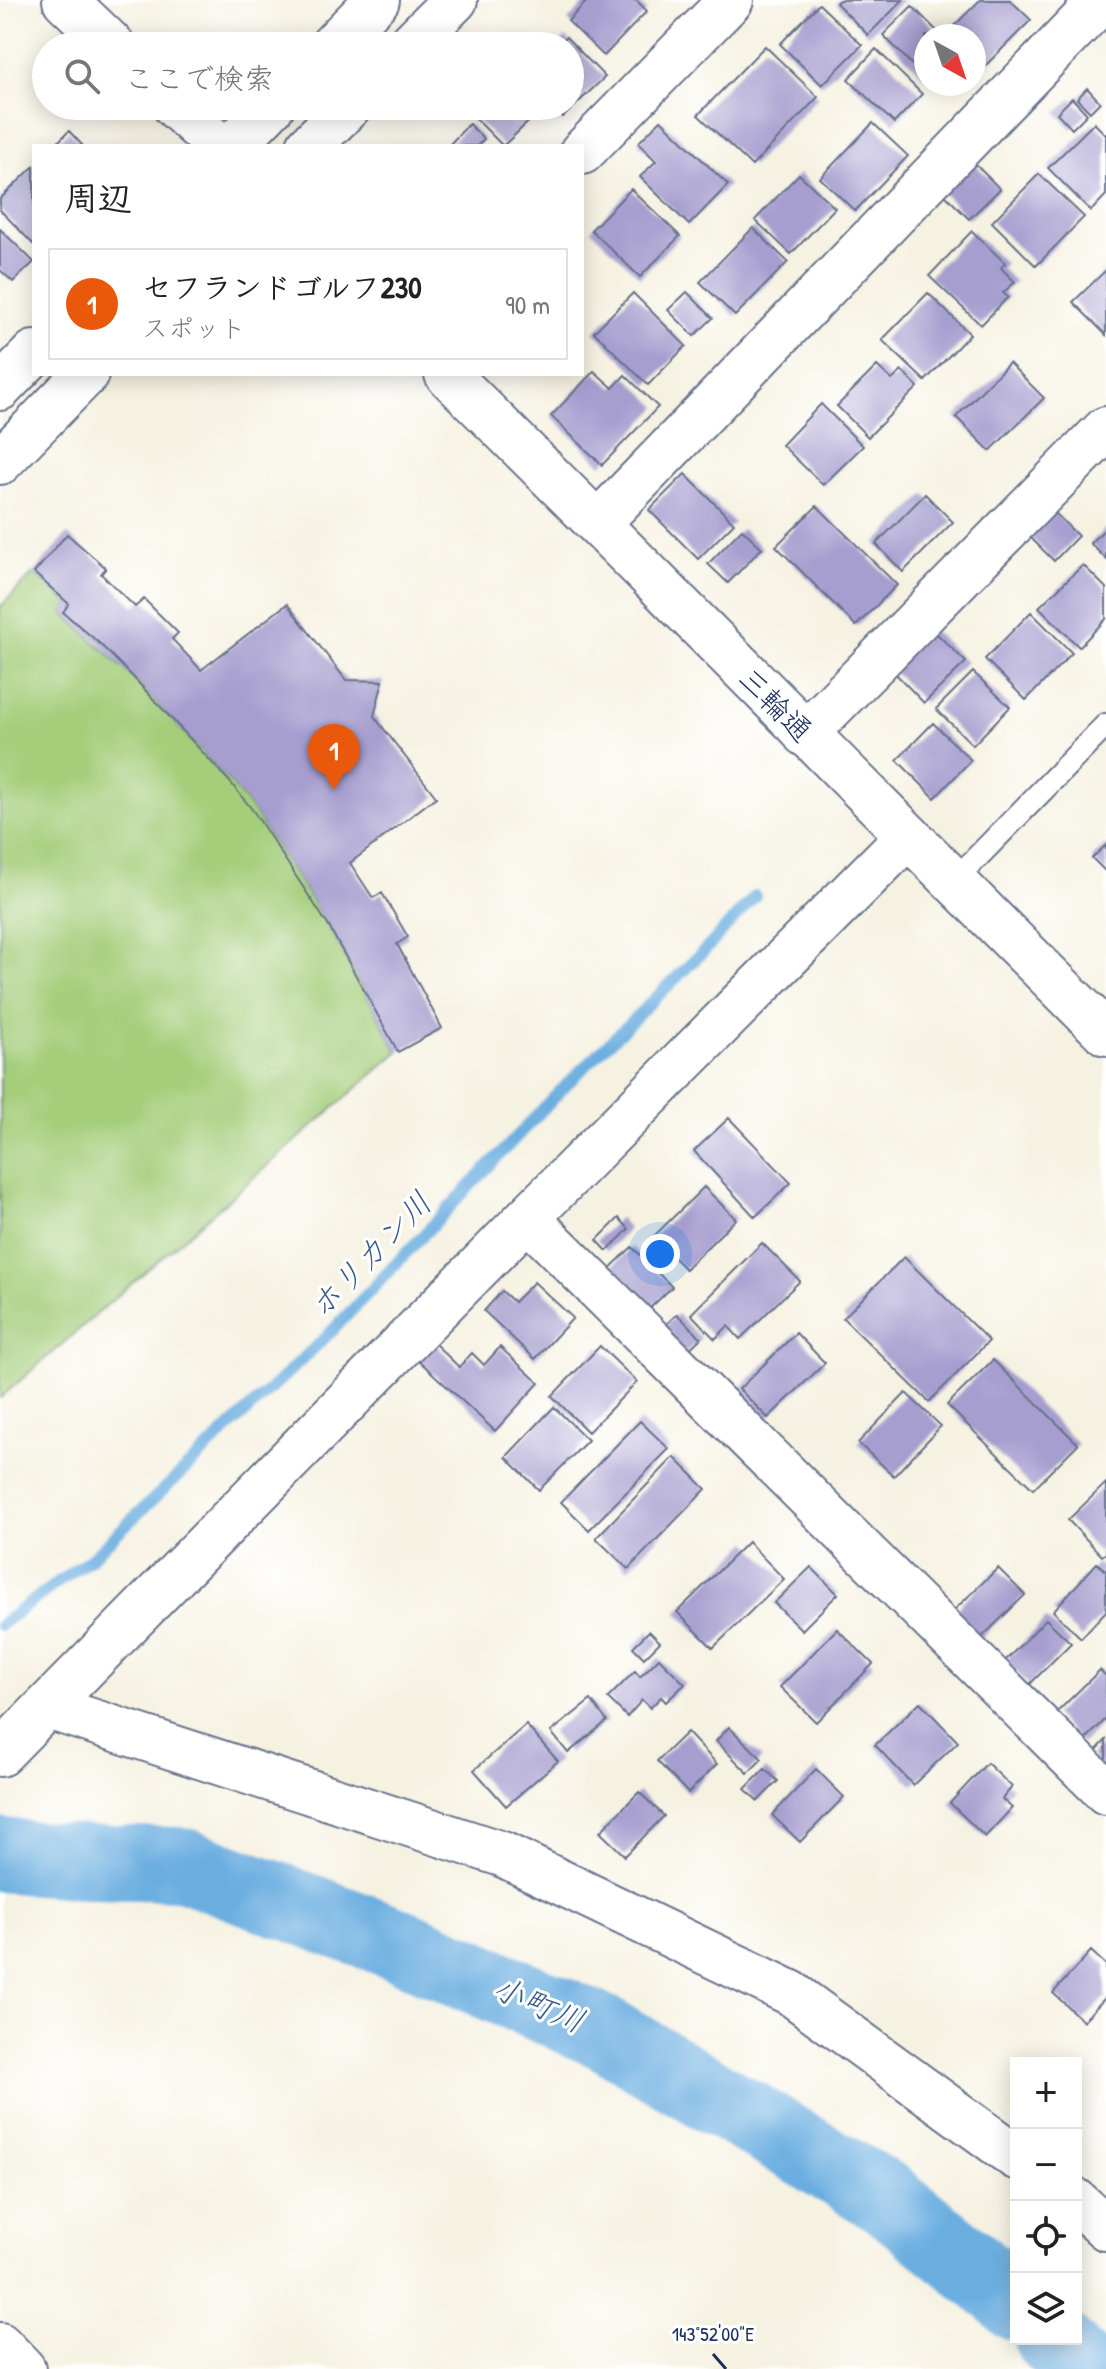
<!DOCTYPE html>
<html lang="ja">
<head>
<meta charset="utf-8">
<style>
	:root { --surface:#fff; --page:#f2f2f2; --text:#222; --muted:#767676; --line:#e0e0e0; --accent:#ea580c }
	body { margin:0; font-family:"Patrick Hand","Klee One",sans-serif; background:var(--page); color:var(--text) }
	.controls { position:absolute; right:24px; bottom:24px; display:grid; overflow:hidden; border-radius:0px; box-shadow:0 4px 20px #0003 }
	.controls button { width:72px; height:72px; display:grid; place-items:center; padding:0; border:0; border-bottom:2px solid var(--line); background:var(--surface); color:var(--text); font:40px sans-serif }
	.compass { position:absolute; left:914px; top:24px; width:72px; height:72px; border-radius:50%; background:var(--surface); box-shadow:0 4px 20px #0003; rotate:140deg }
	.you { position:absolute; left:660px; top:1254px; width:28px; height:28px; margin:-20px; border:6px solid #fff; border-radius:50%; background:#1a73e8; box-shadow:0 0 0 12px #1a73e833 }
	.badge { display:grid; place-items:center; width:52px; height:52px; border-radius:50%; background:var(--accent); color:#fff; font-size:26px; font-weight:700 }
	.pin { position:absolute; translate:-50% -66px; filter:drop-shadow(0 2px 4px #0008) }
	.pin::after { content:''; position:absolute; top:42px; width:28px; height:24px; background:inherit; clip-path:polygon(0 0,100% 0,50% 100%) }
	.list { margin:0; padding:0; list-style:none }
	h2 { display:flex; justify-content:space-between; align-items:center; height:104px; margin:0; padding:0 32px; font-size:34px }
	h2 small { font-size:26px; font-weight:400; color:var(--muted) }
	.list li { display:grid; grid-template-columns:52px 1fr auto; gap:24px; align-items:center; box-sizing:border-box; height:112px; margin:0 16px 16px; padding:0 16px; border:2px solid var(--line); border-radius:0px }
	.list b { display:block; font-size:30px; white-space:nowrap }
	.list p { margin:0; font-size:26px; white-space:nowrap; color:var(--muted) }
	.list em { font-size:26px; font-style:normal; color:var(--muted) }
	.icon { flex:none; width:44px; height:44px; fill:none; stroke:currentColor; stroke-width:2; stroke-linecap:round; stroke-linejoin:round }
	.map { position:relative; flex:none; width:1106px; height:2369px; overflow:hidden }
	.search { position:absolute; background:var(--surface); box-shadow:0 4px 20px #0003; left:32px; top:32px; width:552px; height:88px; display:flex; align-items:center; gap:20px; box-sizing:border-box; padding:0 28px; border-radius:44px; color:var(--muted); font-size:30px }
	.panel { position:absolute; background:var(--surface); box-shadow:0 4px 20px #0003; left:32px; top:144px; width:552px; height:232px; border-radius:0px }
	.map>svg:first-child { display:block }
	.green { fill:#a4ce7a; stroke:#607e6c; stroke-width:2 }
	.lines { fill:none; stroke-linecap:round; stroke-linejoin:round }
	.stream { stroke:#6baee0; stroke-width:12 }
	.river { stroke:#6baee0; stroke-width:74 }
	.building { fill:#a69ecf }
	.lane-casing { stroke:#68738c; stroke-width:26 }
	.street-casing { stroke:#68738c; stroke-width:48 }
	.secondary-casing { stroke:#68738c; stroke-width:48 }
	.lane { stroke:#fff; stroke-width:22 }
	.street { stroke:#fff; stroke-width:44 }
	.secondary { stroke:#fff; stroke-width:44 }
	.ticks { fill:none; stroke:#1b2f5e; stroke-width:3 }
	.labels { text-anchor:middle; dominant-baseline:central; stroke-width:6; stroke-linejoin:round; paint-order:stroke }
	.street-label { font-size:30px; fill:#1b2f5e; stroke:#fff }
	.water-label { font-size:32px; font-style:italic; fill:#375b8c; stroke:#fff }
	.ticks-label { font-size:20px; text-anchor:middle; fill:#1b2f5e; stroke:#fff; stroke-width:6; stroke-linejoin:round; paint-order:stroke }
</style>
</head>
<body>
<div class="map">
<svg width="1106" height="2369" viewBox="0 0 1106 2369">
	<rect width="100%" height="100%" fill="#fff"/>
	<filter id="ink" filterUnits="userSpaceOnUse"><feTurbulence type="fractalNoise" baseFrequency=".0125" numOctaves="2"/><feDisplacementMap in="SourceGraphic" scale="16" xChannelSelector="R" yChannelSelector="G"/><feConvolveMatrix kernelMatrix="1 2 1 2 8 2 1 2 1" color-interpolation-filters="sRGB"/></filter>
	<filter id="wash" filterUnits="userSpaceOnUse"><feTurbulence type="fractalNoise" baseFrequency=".006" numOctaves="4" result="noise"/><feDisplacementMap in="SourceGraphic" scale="32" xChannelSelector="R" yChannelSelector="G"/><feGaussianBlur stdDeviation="1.8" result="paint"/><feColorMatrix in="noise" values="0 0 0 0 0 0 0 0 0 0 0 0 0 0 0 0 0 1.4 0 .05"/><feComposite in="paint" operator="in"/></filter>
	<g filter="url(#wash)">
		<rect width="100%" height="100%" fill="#f6f2e2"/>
		<path class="green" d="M34,573l35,31 -6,9 70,64 97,105 24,30 74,113 70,127 -398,346v-791z"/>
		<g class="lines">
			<path class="stream" d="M0,1625l91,-67 239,-225 236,-248 143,-139 46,-50"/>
			<path class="river" d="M0,1855l87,7 96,2 213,79 209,90 284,167 113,90 14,14
				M1051,2339l30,30"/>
		</g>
		<g id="blocks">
			<path class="building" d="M588,0h48l11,11 -43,45 -36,-35z
				M839,0h64l-35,35 -32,-32z
				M980,0h30l21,20 -47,47 -10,-9v-22h-22l-4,-4z
				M819,4l43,41 -40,40 -42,-41z
				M912,6l30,30h-16v43l-43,-44z
				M566,37l39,40 -42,40 -11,-11h18v-60h-13z
				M765,46l53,51 -66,69 -54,-51z
				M876,49l46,45 -28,29 -46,-44z
				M1087,88l13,14 -10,10 -13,-13z
				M1072,98l15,16 -15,15 -15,-16z
				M478,106h63l2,2 -40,38 -32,-32z
				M661,120l67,65 -39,40 -49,-48 16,-16 -18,-18z
				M873,123l35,33 -53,55 -35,-33z
				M1094,123l12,12v60l-15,16 -43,-43z
				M469,124l15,15 -7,7h-29z
				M69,131l14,15h-29z
				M973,162l27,27 -31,30 -27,-27z
				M34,166v79l-34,-35v-11z
				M799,174l36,34 -44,46 -36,-34z
				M1039,174l45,43 -48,49 -44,-44z
				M631,189l49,47 -40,41 -49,-47z
				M753,228l35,34 -53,54 -35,-34z
				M0,229l34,33 -21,20 -13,-12z
				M972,231l33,32 -4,5 14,14 -12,11 5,4 -27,28 -52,-49z
				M1106,270v65l-33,-33z
				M687,292l26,26 -19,18 -26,-26z
				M633,293l53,53 -38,39 -54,-53z
				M928,293l42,41 -45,47 -43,-41z
				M1009,363l35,35 -54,53 -34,-34z
				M877,366l15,14 10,-9 16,16 -50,50 -31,-31z
				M594,371l19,17 12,-13 33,32 -56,58 -51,-49z
				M821,404l42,42 -40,39 -41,-40z
				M685,474l49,49 -36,36 -49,-49z
				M925,494l28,28 -50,50 -27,-28z
				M817,506l80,79 -41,41 -80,-80z
				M1053,511l25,25 -24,25 -25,-25z
				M1106,528v31l-16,-16z
				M742,529l20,19 -34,35 -20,-19z
				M67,534l39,34 -5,6 34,33 9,-8 34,34 -6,6 29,31 86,-66 59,76 37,1 -9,35 62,81 -86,66 23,35 9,-5 26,44 -11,7 45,84 -44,24 -70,-127 -74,-113 -24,-30 -97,-105 -34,-34 -36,-31 6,-8 -35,-31z
				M1083,565l23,23v31l-27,28 -40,-40z
				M1031,612l41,41 -46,47 -41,-41z
				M932,629l34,33 -42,41 -33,-34z
				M973,672l37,35 -37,38 -37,-36z
				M933,723l38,37 -36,38 -38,-38z
				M1106,845v27l-14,-14z
				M729,1118l62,65 -36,34 -61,-66z
				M704,1187l32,32 -51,50 -32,-32z
				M619,1218l10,11 -22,22 -10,-11z
				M762,1243l38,38 -60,58 -12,-13 -13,13 -24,-25z
				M632,1247l40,40 -29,28 -39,-41z
				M904,1257l85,84 -60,61 -86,-84z
				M534,1282l39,36 -38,41 -51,-48 18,-20 12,11z
				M677,1314l24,24 -27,26 -23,-25z
				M796,1333l29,30 -57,55 -29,-29z
				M432,1341l27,26 13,-14 12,12 16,-18 39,36 -44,48 -79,-73z
				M600,1346l37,36 -49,50 -36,-36z
				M993,1360l85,84 -45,45 -86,-84z
				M906,1393l35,33 -47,50 -36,-33z
				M554,1407l34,33 -49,50 -33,-33z
				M640,1421l29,28 -80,81 -28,-28z
				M674,1457l32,32 -78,80 -32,-31z
				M1106,1483v70l-4,3 -34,-36z
				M748,1542l36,37 -71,69 -36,-36z
				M1097,1563l9,8v40l-25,27 -28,-27z
				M811,1567l27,27 -36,36 -28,-27z
				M998,1568l27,27 -46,45 -27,-28z
				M1046,1619l25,24 -42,42 -24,-24z
				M837,1629l36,35 -57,58 -36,-35z
				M649,1631l11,11 -16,16 -11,-11z
				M659,1658l26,26 -19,18 -5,-5 -11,11 -8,-8 -15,17 -19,-19 27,-27 5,6z
				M1100,1670l6,6v43l-24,24 -28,-28z
				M591,1700l16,21 -39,32 -17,-21z
				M920,1702l38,40 -45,43 -38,-40z
				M526,1725l32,36 -52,45 -32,-36z
				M729,1727l33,32 -14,14 -32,-32z
				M687,1732l30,32 -29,29 -31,-32z
				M1106,1740v30l-15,-14z
				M987,1763l25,24 -10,12 10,9 -27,29 -35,-34z
				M765,1769l13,12 -20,20 -13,-12z
				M816,1769l28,28 -44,45 -28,-27z
				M639,1792l25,24 -39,40 -25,-24z
				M1091,1951l15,14v32l-23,24 -30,-28z"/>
		</g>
	</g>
	<g filter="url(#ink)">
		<use href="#blocks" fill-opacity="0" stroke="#68738c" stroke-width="2"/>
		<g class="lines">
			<defs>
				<path id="lane" d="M953,882l153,-157"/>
				<path id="street" d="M65,0l48,46
					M175,106l44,40
					M582,152l149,-152
					M598,523l504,-523
					M805,734l301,-305
					M527,1218l579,574
					M48,1707l454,147 289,139 225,164
					M0,1754l527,-536 380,-381
					M1076,2201l30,27
					M0,2345l23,24"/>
				<path id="secondary" d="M332,46l45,-46
					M409,46l46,-46
					M233,146l39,-40
					M309,146l40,-40
					M447,374c221,218 438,440 659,659
					M0,388l34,-35
					M0,462l86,-88"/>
			</defs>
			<use href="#lane" class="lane-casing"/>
			<use href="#street" class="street-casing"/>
			<use href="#secondary" class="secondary-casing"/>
			<use href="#lane" class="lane"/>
			<use href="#street" class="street"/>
			<use href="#secondary" class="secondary"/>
		</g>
	</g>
	<path class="ticks" d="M713,2354l13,15"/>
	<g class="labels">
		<g class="street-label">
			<text transform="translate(776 704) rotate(45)">三輪通</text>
		</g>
		<g class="water-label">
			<text transform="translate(370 1254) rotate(-46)">ホリカン川</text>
			<text transform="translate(539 2004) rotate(23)">小町川</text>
		</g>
	</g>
	<g class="ticks-label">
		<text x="713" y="2341">143°52'00"E</text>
	</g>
</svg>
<div class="controls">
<button>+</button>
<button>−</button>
<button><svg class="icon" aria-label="locate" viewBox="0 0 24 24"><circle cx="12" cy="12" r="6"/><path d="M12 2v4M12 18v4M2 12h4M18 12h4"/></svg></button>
<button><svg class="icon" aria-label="layers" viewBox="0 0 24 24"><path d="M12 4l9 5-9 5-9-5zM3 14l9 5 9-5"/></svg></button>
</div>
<svg class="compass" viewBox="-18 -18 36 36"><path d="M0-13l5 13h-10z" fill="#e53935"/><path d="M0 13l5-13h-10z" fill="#767676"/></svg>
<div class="you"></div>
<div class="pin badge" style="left:334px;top:790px">1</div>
<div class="search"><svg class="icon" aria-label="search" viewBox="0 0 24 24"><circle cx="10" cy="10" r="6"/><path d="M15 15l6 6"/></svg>ここで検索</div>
<section class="panel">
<h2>周辺<small></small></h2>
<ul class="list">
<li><span class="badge">1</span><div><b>セフランドゴルフ230</b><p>スポット</p></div><em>90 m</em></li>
</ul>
</section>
</div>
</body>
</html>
